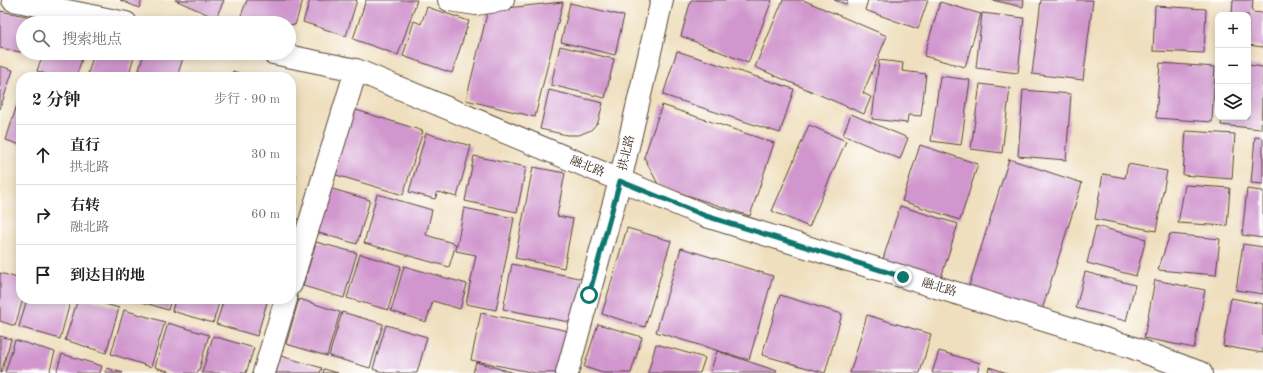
<!DOCTYPE html>
<html lang="zh">
<head>
<meta charset="utf-8">
<style>
	:root { --surface:#fff; --page:#f2f2f2; --text:#202124; --muted:#757577; --line:#e0e0e0 }
	body { margin:0; font-family:"Old Standard TT","Noto Serif SC",serif; background:var(--page); color:var(--text) }
	.controls { position:absolute; right:12px; top:12px; display:grid; overflow:hidden; border-radius:8px; box-shadow:0 2px 10px #0003 }
	.controls button { width:36px; height:36px; display:grid; place-items:center; padding:0; border:0; border-bottom:1px solid var(--line); background:var(--surface); color:var(--text); font:20px sans-serif }
	.stop { position:absolute; width:12px; height:12px; margin:-9px; border:3px solid #0f766e; border-radius:50%; background:#fff }
	.stop.end { background:#0f766e; border-color:#fff; box-shadow:0 1px 4px #0008 }
	.list { margin:0; padding:0; list-style:none }
	h2 { display:flex; justify-content:space-between; align-items:center; height:52px; margin:0; padding:0 16px; font-size:17px }
	h2 small { font-size:13px; font-weight:400; color:var(--muted) }
	.list li { display:grid; grid-template-columns:26px 1fr auto; gap:12px; align-items:center; box-sizing:border-box; height:60px; padding:0 16px; border-top:1px solid var(--line) }
	.list b { display:block; font-size:15px; white-space:nowrap }
	.list p { margin:0; font-size:13px; white-space:nowrap; color:var(--muted) }
	.list em { font-size:13px; font-style:normal; color:var(--muted) }
	.icon { flex:none; width:22px; height:22px; fill:none; stroke:currentColor; stroke-width:2; stroke-linecap:round; stroke-linejoin:round }
	.map { position:relative; flex:none; width:1263px; height:373px; overflow:hidden }
	.search { position:absolute; background:var(--surface); box-shadow:0 2px 10px #0003; left:16px; top:16px; width:280px; height:44px; display:flex; align-items:center; gap:10px; box-sizing:border-box; padding:0 14px; border-radius:22px; color:var(--muted); font-size:15px }
	.panel { position:absolute; background:var(--surface); box-shadow:0 2px 10px #0003; left:16px; top:72px; width:280px; height:232px; border-radius:16px }
	.map>svg:first-child { display:block }
	.building { fill:#d096cd }
	.lines { fill:none; stroke-linecap:round; stroke-linejoin:round }
	.street-casing { stroke:#564536; stroke-width:24 }
	.street { stroke:#fff; stroke-width:22 }
	.route { stroke:#0f766e; stroke-width:5 }
	.labels { text-anchor:middle; dominant-baseline:central; stroke-width:3; stroke-linejoin:round; paint-order:stroke }
	.street-label { font-size:12px; fill:#3b2a1e; stroke:#fff }
</style>
</head>
<body>
<div class="map">
<svg width="1263" height="373" viewBox="0 0 1263 373">
	<rect width="100%" height="100%" fill="#fff"/>
	<filter id="ink" filterUnits="userSpaceOnUse"><feTurbulence type="fractalNoise" baseFrequency=".025" numOctaves="2"/><feDisplacementMap in="SourceGraphic" scale="8" xChannelSelector="R" yChannelSelector="G"/><feConvolveMatrix kernelMatrix="1 2 1 2 8 2 1 2 1" color-interpolation-filters="sRGB"/></filter>
	<filter id="wash" filterUnits="userSpaceOnUse"><feTurbulence type="fractalNoise" baseFrequency=".012" numOctaves="4" result="noise"/><feDisplacementMap in="SourceGraphic" scale="16" xChannelSelector="R" yChannelSelector="G"/><feGaussianBlur stdDeviation="0.9" result="paint"/><feColorMatrix in="noise" values="0 0 0 0 0 0 0 0 0 0 0 0 0 0 0 0 0 1.4 0 .05"/><feComposite in="paint" operator="in"/></filter>
	<g filter="url(#wash)">
		<rect width="100%" height="100%" fill="#efdfbe"/>
		<g id="blocks">
			<path class="building" d="M120,0h22l-3,8z
				M175,0h49l-8,18z
				M247,0h56l-8,25 -55,-7z
				M310,0h47l-11,36 -43,-14z
				M366,0h51l-19,55 -45,-16z
				M691,0h81l-24,63 -67,-27z
				M783,0h20l84,36 -24,57 8,4 -7,17 -109,-47z
				M834,0h14l-2,4z
				M868,0h60l-10,29 -53,-19z
				M992,0h32l-1,7z
				M1041,0h52l-10,80 -51,-6z
				M1233,0h20l-1,12 11,1v34l-15,-2v-30h-16z
				M563,2l-28,115 -69,-17 22,-90z
				M940,2l41,12 -16,53 -41,-11z
				M570,3l54,13 -9,39 -54,-13z
				M1155,6l51,3 -2,44 -51,-2z
				M427,7l42,14 -17,52 -49,-17 11,-35 7,3z
				M0,11l47,9 -1,3h-23v27l-3,2 -20,-4z
				M982,13l42,5 -6,55 -42,-5z
				M54,18l13,5h-15z
				M560,46l54,13 -9,39 -54,-13z
				M677,51l117,38 -14,44 -117,-38z
				M43,53h41l-8,24h-22l-17,-6z
				M94,53h41l-7,24h-41z
				M144,53l40,2 -7,22h-40z
				M879,60l24,3 -1,8 24,3 -5,42 -13,-1 -1,8 -35,-4z
				M1160,63l55,4 -3,55 -56,-4z
				M1248,65l15,2 -2,62 -40,-4 1,-8h26z
				M0,66l13,4 -13,39z
				M233,71l16,6h-18z
				M940,76l30,4 -9,65 -30,-4z
				M980,84l30,4 -8,65 -31,-4z
				M549,90l54,13 -5,19 -7,8 -12,5h-12l-27,-6z
				M1023,90l48,4 -5,66 -48,-4z
				M20,95h1v50l-15,-5z
				M662,105l112,38 -24,73 -91,-30 -15,-29z
				M353,109l70,22 -20,64 -70,-21z
				M851,114l57,24 -8,21 -57,-24z
				M809,125l37,16 -37,86 -37,-16z
				M1186,131l49,3 -3,45 -49,-4z
				M426,133l45,13 -14,51 -19,-5 -3,7 -26,-7z
				M1255,137l8,1v46l-12,-1z
				M920,145l58,19 -18,56 -58,-19z
				M474,156l52,11 -9,45 -52,-11z
				M1009,159l73,24 -41,130 -73,-24z
				M1128,164l39,7 -11,60 -61,-12 8,-45 22,4z
				M533,167l32,6 -8,43 16,3 -9,49 -49,-10z
				M291,172l6,3 -6,16z
				M1185,185l45,3 -3,38 -49,-3z
				M329,188l41,12 -13,44 -41,-12z
				M1247,189l16,2v47l-21,-3z
				M377,194l55,16 -6,25 30,9 -7,23 -85,-24z
				M291,198l6,2 -6,16z
				M900,206l58,18 -18,57 -58,-19z
				M464,208l50,10 -18,92 -30,-6 10,-49 -20,-4z
				M1096,226l50,13 -10,37 -49,-13z
				M627,228l44,13 -26,86 -43,-13z
				M1170,234l50,5 -4,36 -58,-5z
				M316,242l41,11 -13,45 -41,-12z
				M1243,244l20,3v47l-27,-4z
				M681,248l92,28 -24,84 -93,-28z
				M360,254l41,12 -13,44 -41,-12z
				M512,264l71,15 -9,44 -71,-14z
				M404,266l63,18 -7,25 -27,-8 -7,21 -35,-11z
				M1085,272l50,13 -9,36 -50,-13z
				M0,273l21,6v20h2l-8,27 -15,-5z
				M1155,280l50,10 -11,58 -50,-10z
				M780,295l62,19 -17,59 -63,-18z
				M1231,298l32,6v49l-40,-7z
				M27,299h44l-11,40 -41,-12z
				M78,299h10l31,9 -13,45 -41,-13z
				M133,299h38l-3,11z
				M175,299h45l-7,24 -41,-12z
				M224,299h44l-11,37 -41,-12z
				M299,299l41,13 -13,44 -41,-12z
				M124,310l41,12 -14,45 -40,-13z
				M342,312l41,12 -13,44 -41,-12z
				M481,313l88,18 -8,42h-26l-64,-13z
				M867,315l64,19 -11,39h-70z
				M168,323l41,12 -11,38h-23l-20,-6z
				M598,324l44,13 -11,36h-28l-19,-6z
				M386,325l41,12 -10,36h-31l-13,-4z
				M0,336l11,3 -10,34h-1z
				M213,336l41,12 -8,25h-44z
				M15,340l40,12 -6,21h-44z
				M656,344l49,14 -5,15h-52z
				M717,351l60,20 -1,2h-66z
				M939,351l41,12 -3,10h-45z
				M62,354l40,12 -2,7h-44z
				M281,356l41,12 -2,5h-44z
				M476,362l38,11h-41z
				M989,367l18,6h-19z
				M107,368l16,5h-18z
				M324,369l14,4h-15z"/>
		</g>
	</g>
	<g filter="url(#ink)">
		<use href="#blocks" fill-opacity="0" stroke="#564536" stroke-width="1"/>
		<g class="lines">
			<defs>
				<path id="street" d="M13,0l113,23
					M449,0l27,4 27,-4
					M273,53l83,17 350,146 425,131 70,26
					M291,284l65,-214
					M264,373l22,-74
					M567,373l53,-192 42,-181"/>
			</defs>
			<use href="#street" class="street-casing"/>
			<use href="#street" class="street"/>
		</g>
	</g>
	<g class="lines" filter="url(#ink)">
		<path class="route" d="M589,295l31,-114 86,35 197,61"/>
	</g>
	<g class="labels">
		<g class="street-label">
			<text transform="translate(627 153) rotate(-77)">拱北路</text>
			<text transform="translate(587 167) rotate(22)">融北路</text>
			<text transform="translate(939 288) rotate(17)">融北路</text>
		</g>
	</g>
</svg>
<div class="controls">
<button>+</button>
<button>−</button>
<button><svg class="icon" aria-label="layers" viewBox="0 0 24 24"><path d="M12 4l9 5-9 5-9-5zM3 14l9 5 9-5"/></svg></button>
</div>
<div class="stop" style="left:589px;top:295px"></div>
<div class="stop end" style="left:903px;top:277px"></div>
<div class="search"><svg class="icon" aria-label="search" viewBox="0 0 24 24"><circle cx="10" cy="10" r="6"/><path d="M15 15l6 6"/></svg>搜索地点</div>
<section class="panel">
<h2>2 分钟<small>步行 · 90 m</small></h2>
<ul class="list">
<li><svg class="icon" aria-label="ahead" viewBox="0 0 24 24"><path d="M12 20V5M6 11l6-6 6 6"/></svg><div><b>直行</b><p>拱北路</p></div><em>30 m</em></li>
<li><svg class="icon" aria-label="right" viewBox="0 0 24 24"><path d="M7 20v-9h11M14 6l5 5-5 5"/></svg><div><b>右转</b><p>融北路</p></div><em>60 m</em></li>
<li><svg class="icon" aria-label="arrive" viewBox="0 0 24 24"><path d="M6 21V4h12l-3 4 3 4H6"/></svg><div><b>到达目的地</b></div></li>
</ul>
</section>
</div>
</body>
</html>
